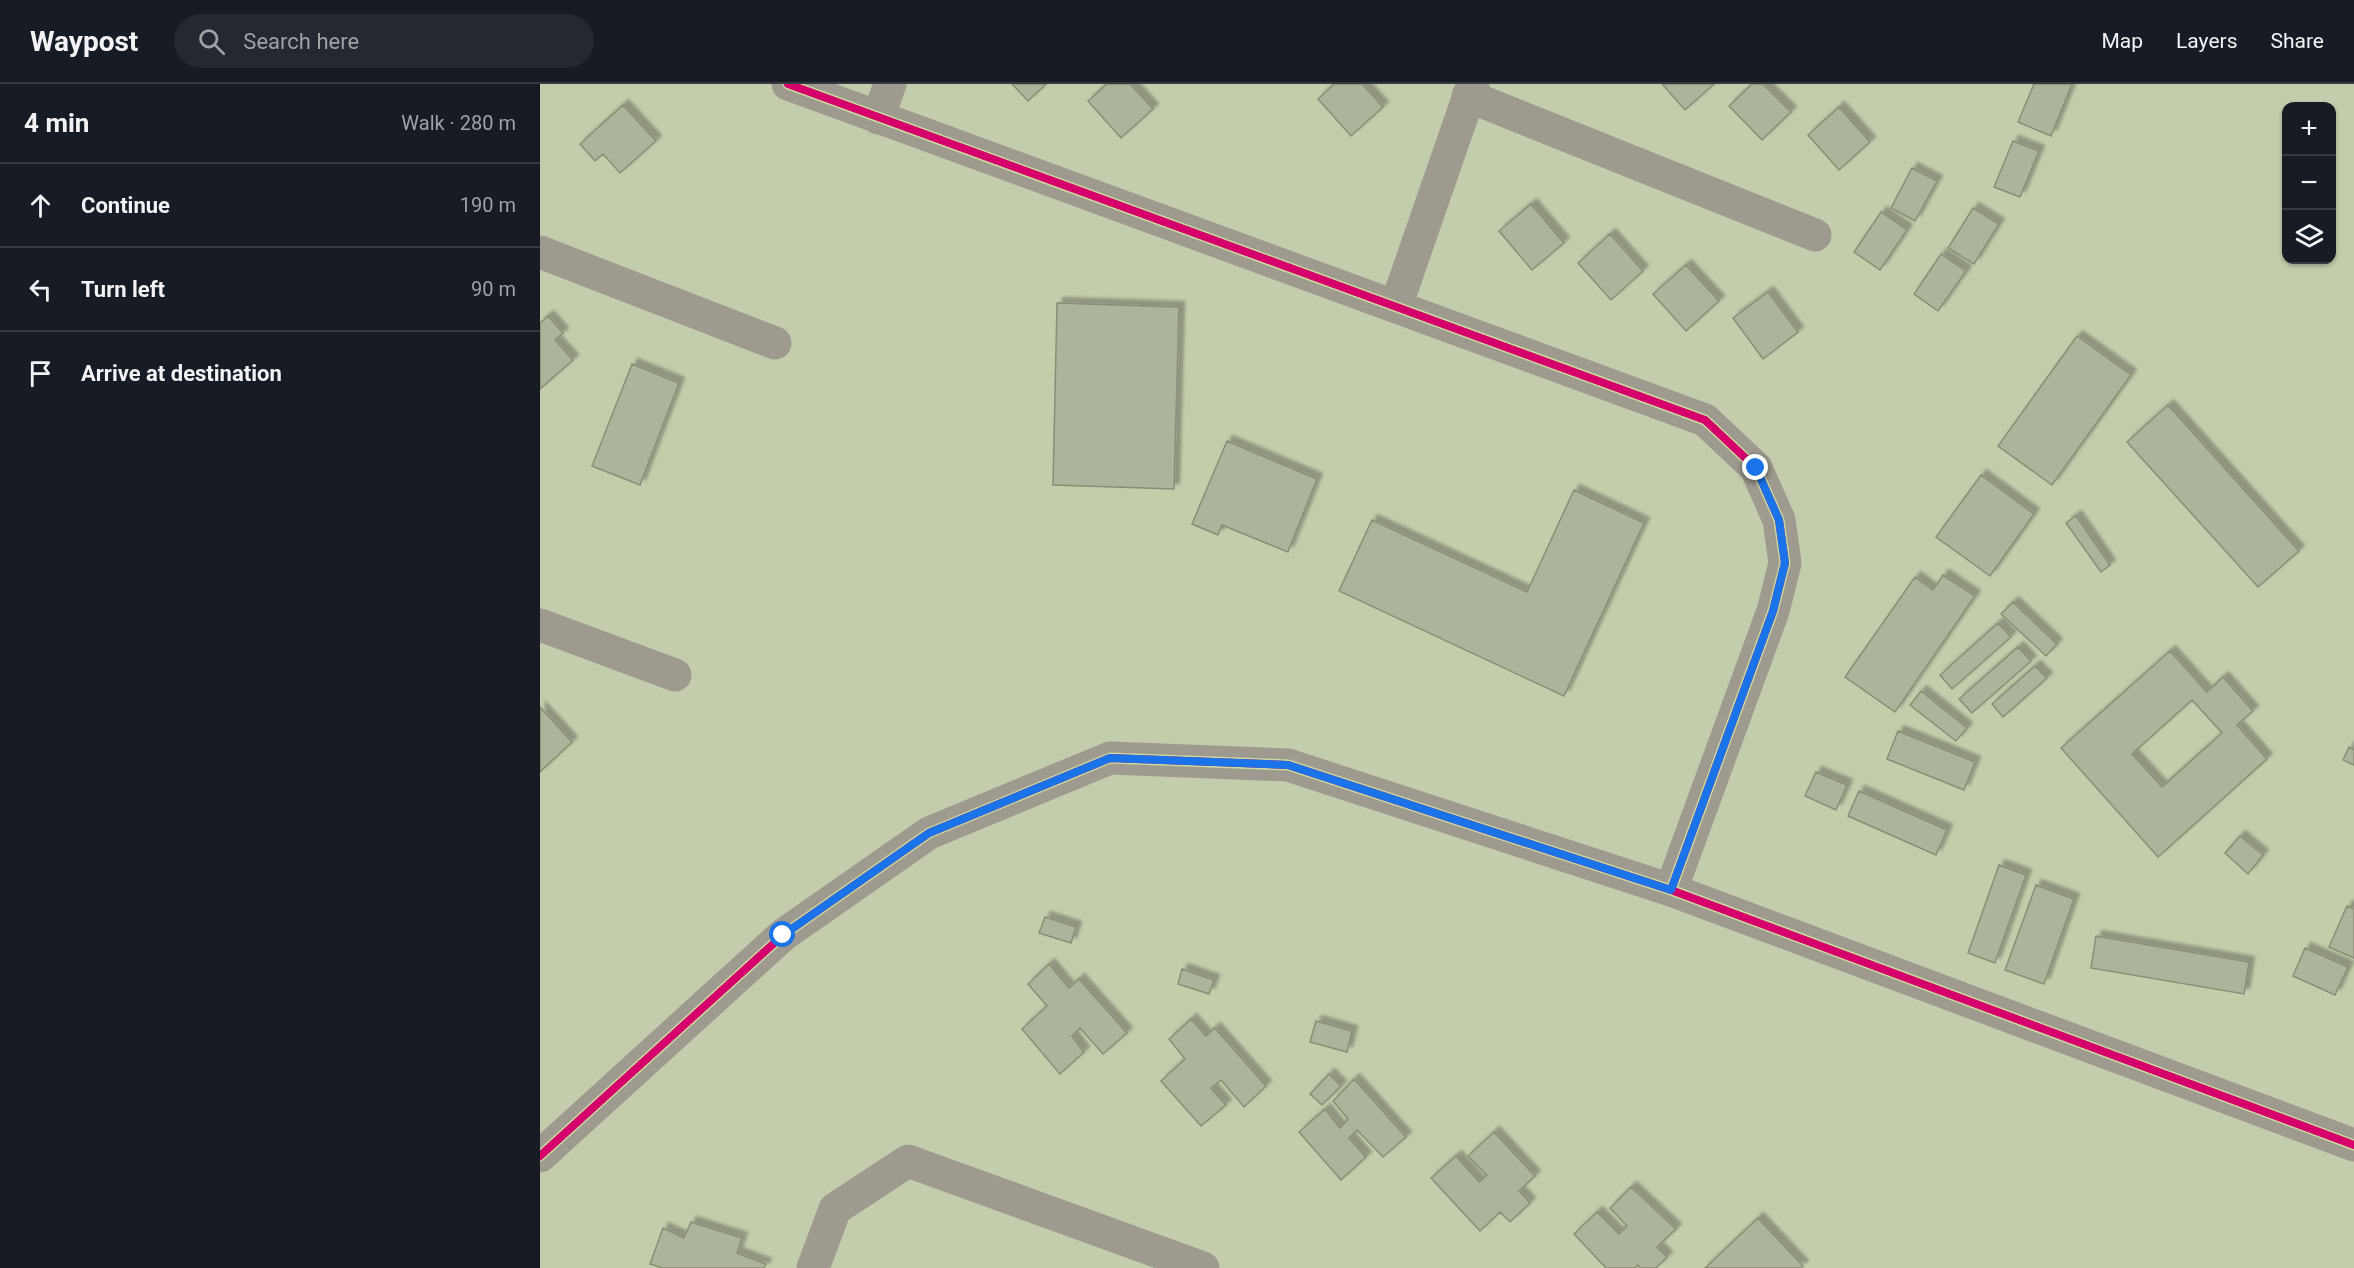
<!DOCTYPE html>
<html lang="en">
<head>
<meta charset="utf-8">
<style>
	:root { --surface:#171b24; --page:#242831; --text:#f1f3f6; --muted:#9ea1a6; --line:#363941 }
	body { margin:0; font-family:Roboto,sans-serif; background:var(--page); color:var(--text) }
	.controls { position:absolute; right:18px; top:18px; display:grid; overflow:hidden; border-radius:12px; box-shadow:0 2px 4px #0004 }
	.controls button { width:54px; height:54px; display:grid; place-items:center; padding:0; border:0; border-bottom:2px solid var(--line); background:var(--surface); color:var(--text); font:30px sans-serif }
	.stop { position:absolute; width:18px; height:18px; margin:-14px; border:4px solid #1a73e8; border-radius:50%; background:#fff }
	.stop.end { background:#1a73e8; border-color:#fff; box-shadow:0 2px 6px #0008 }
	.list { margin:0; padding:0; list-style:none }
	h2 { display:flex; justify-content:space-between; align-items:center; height:78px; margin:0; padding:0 24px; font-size:26px }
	h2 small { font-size:20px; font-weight:400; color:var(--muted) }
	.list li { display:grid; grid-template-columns:39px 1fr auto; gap:18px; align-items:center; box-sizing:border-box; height:84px; padding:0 24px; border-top:2px solid var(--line) }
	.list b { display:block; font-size:22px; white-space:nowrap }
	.list em { font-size:20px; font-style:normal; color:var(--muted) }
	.icon { flex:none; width:33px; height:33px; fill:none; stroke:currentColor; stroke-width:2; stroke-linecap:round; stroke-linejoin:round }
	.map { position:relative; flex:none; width:1814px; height:1184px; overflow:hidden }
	header { display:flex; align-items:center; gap:36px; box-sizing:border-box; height:84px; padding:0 30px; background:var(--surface); border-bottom:2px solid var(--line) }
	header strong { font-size:28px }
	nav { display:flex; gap:33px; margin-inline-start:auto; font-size:21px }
	.search { width:420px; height:54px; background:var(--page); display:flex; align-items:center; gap:15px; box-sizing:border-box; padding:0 21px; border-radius:33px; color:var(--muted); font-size:22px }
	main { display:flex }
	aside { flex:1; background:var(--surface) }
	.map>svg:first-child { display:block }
	.building { fill:#acb499; stroke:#888f75; stroke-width:1.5; fill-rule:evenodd; filter:url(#shadow) }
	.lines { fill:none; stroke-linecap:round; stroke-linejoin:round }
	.street { stroke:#9f9a8f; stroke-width:33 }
	.cycleway-casing { stroke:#c9db9d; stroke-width:11 }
	.cycleway { stroke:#d6006c; stroke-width:8 }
	.route { stroke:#1a73e8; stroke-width:8 }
</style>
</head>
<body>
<header>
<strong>Waypost</strong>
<div class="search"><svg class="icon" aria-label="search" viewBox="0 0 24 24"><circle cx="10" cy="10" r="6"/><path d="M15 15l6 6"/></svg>Search here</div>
<nav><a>Map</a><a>Layers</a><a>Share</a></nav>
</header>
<main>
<aside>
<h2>4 min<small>Walk · 280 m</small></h2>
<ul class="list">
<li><svg class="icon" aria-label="ahead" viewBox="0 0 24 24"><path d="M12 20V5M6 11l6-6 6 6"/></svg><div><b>Continue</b></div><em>190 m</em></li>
<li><svg class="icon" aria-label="left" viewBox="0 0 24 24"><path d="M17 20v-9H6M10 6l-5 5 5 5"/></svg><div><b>Turn left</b></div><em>90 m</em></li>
<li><svg class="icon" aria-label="arrive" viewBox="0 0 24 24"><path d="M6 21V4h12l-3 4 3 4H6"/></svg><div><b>Arrive at destination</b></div></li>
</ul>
</aside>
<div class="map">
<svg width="1814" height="1184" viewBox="0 0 1814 1184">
	<defs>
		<filter id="shadow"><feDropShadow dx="5.5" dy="-5.5" stdDeviation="1.5" flood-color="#0004"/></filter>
	</defs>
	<rect width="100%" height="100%" fill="#c3cdab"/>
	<path class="building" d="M472,0h34l-18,17z
		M567,0h23l23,25 -32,29 -33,-37z
		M794,0h28l21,23 -32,29 -33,-37z
		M1122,0h52l-29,26z
		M1212,0h11l28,28 -29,28 -33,-34z
		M1494,0h38l-21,52 -33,-14z
		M83,21l33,36 -36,32 -17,-19 -8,7 -15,-17z
		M1299,23l31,35 -31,28 -31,-35z
		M1473,57l26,10 -19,46 -26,-10z
		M1372,84l25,13 -22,40 -24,-13z
		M991,120l33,39 -32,27 -33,-39z
		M1433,124l26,16 -25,40 -26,-16z
		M1341,128l26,18 -27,40 -26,-18z
		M1070,150l33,37 -32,29 -33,-37z
		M1401,170l25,17 -28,40 -24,-17z
		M1146,181l33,36 -33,30 -33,-37z
		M1228,208l30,40 -35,27 -30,-41z
		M517,219l122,4 -5,182 -121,-4z
		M8,232l15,17 -8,7 18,20 -33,29v-66z
		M1537,252l54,39 -79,110 -54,-39z
		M92,280l47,19 -39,102 -48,-19z
		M1628,321l131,146 -41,36 -131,-145z
		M687,357l90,38 -29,73 -66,-27 -4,10 -26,-11z
		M1441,391l53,39 -44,62 -54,-39z
		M1034,406l70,33 -80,173 -225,-105 33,-71 155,72z
		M1536,432l34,49 -9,7 -35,-49z
		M1403,491l32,21 -80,116 -50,-35 70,-100 18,13z
		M1473,518l44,42 -11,12 -45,-42z
		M1458,539l13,14 -59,52 -12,-14z
		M1478,563l13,14 -59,52 -13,-14z
		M1630,567l37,41 16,-15 30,34 -16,14 30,34 -109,98 -97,-109zM1652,616l30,33 -60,54 -30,-33z
		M1495,582l12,12 -44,39 -11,-13z
		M1381,607l46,37 -11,13 -46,-36z
		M0,623l32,35 -32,30z
		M1358,647l77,31 -11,28 -77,-31z
		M1809,663l5,3v15l-11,-5z
		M1276,688l31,13 -11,25 -31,-14z
		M1319,707l88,39 -11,25 -88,-39z
		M1700,752l23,19 -15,19 -23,-21z
		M1459,781l27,10 -31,88 -27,-10z
		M1496,801l38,14 -30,85 -39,-14z
		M1807,822l7,3v49l-25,-11z
		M505,833l31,10 -5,16 -32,-10z
		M1556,852l153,26 -5,32 -153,-26z
		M1765,864l43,19 -13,28 -42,-19z
		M509,880l20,24 10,-9 48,54 -24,21 -23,-26 -8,8 12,16 -24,22 -38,-45 25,-23 -19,-22z
		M642,885l32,11 -5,14 -31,-10z
		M651,935l15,17 9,-8 51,58 -22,21 -23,-27 -10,8 15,17 -25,21 -40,-45 24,-22 -16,-20z
		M776,937l36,10 -5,21 -37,-10z
		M789,990l12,12 -19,19 -12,-11z
		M814,995l52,58 -23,20 -26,-27 -8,8 17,19 -25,23 -42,-48 26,-23 15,19 8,-9 -15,-18z
		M954,1048l41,44 -16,15 11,12 -20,19 -10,-10 -20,19 -49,-53 25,-22 23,26 8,-7 -19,-19z
		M1091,1103l45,42 -19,18 10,10 -11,11h-16l-2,-3 -3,3h-29l-32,-34 23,-22 22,22 8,-8 -17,-18z
		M1218,1134l45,48 -3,2h-95z
		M151,1138l51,16 -5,15 29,11 -2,4h-101l-13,-4 13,-36 21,10z"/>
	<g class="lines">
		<path class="street" d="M248,0l917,336 51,48 23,52 6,43 -12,48 -102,279
			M928,12l347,139
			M338,34l12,-34
			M0,168l235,91
			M856,222l77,-222
			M0,541l135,50
			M0,1072l243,-221 146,-102 181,-75 178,7 383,125 683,255
			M273,1184l22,-59 73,-48 295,107"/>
		<defs>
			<path id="cycleway" d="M248,0l917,336 51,48 23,52 6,43 -12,48 -102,279
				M0,1072l243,-221 146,-102 181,-75 178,7 383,125 683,255"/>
		</defs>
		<use href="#cycleway" class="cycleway-casing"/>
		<use href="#cycleway" class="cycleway"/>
	</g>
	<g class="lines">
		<path class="route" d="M243,851l146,-102 181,-75 178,7 383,125 102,-279 12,-48 -6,-43 -23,-52"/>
	</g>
</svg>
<div class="controls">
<button>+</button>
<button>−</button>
<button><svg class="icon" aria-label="layers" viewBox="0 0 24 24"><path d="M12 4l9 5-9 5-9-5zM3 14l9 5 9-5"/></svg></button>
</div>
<div class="stop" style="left:243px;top:851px"></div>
<div class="stop end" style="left:1216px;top:384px"></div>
</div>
</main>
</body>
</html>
